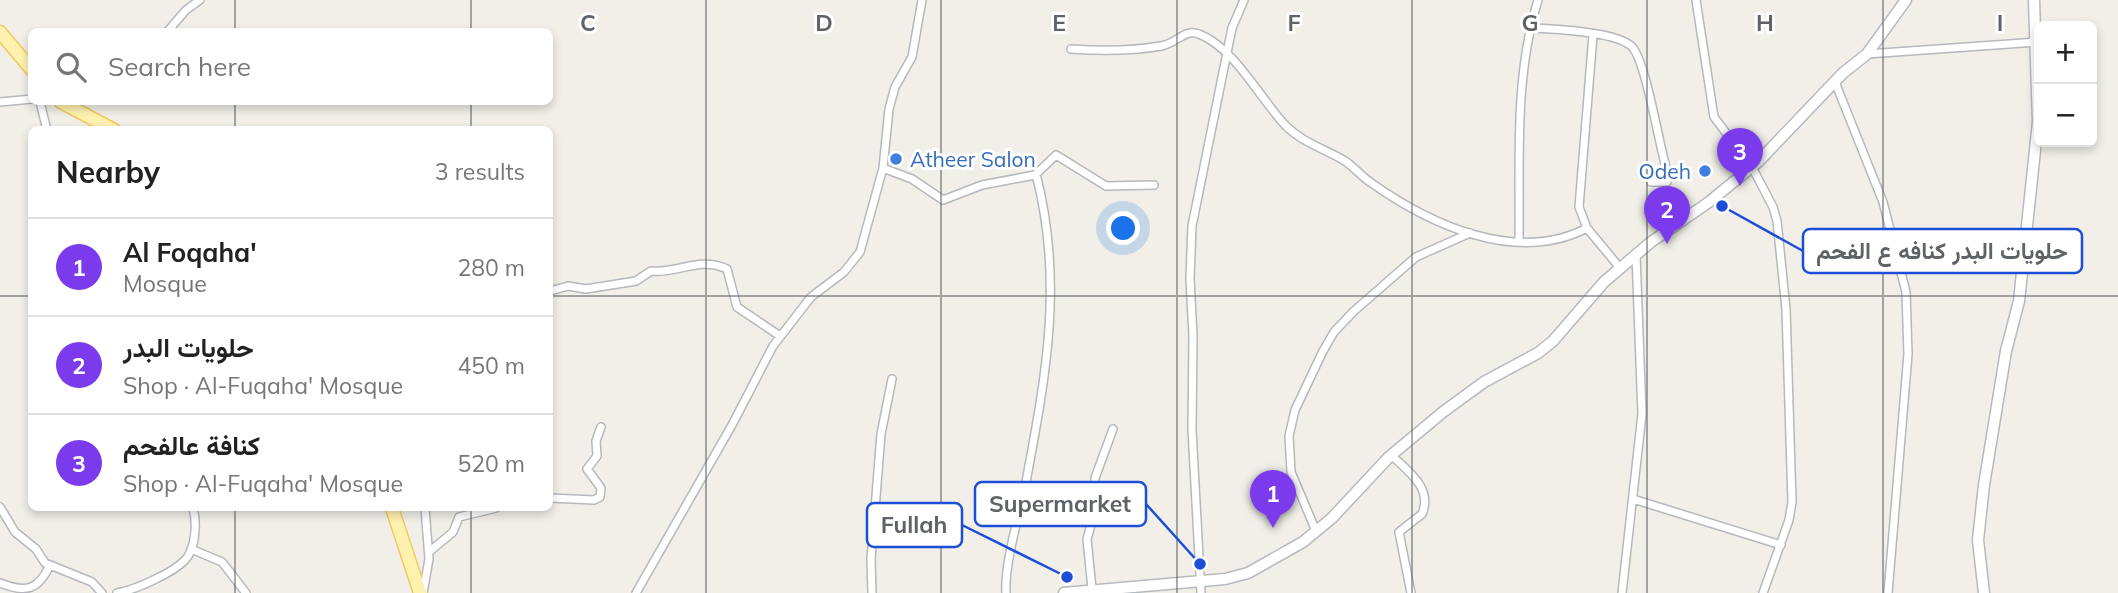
<!DOCTYPE html>
<html lang="en">
<head>
<meta charset="utf-8">
<style>
	:root { --surface:#fff; --page:#f2f2f2; --text:#222; --muted:#767676; --line:#e0e0e0; --accent:#7c3aed }
	body { margin:0; font-family:Mulish,Vazirmatn,sans-serif; background:var(--page); color:var(--text) }
	.controls { position:absolute; right:21px; top:21px; display:grid; overflow:hidden; border-radius:10px; box-shadow:0 4px 10px #0003 }
	.controls button { width:63px; height:63px; display:grid; place-items:center; padding:0; border:0; border-bottom:2px solid var(--line); background:var(--surface); color:var(--text); font:35px sans-serif }
	.you { position:absolute; left:1124px; top:229px; width:24px; height:24px; margin:-18px; border:5px solid #fff; border-radius:50%; background:#1a73e8; box-shadow:0 0 0 10px #1a73e833 }
	.badge { display:grid; place-items:center; width:46px; height:46px; border-radius:50%; background:var(--accent); color:#fff; font-size:23px; font-weight:700 }
	.pin { position:absolute; translate:-50% -58px; filter:drop-shadow(0 2px 4px #0008) }
	.pin::after { content:''; position:absolute; top:37px; width:24px; height:21px; background:inherit; clip-path:polygon(0 0,100% 0,50% 100%) }
	.list { margin:0; padding:0; list-style:none }
	h2 { display:flex; justify-content:space-between; align-items:center; height:91px; margin:0; padding:0 28px; font-size:30px }
	h2 small { font-size:23px; font-weight:400; color:var(--muted) }
	.list li { display:grid; grid-template-columns:46px 1fr auto; gap:21px; align-items:center; box-sizing:border-box; height:98px; padding:0 28px; border-top:2px solid var(--line) }
	.list b { display:block; font-size:26px; white-space:nowrap }
	.list p { margin:0; font-size:23px; white-space:nowrap; color:var(--muted) }
	.list em { font-size:23px; font-style:normal; color:var(--muted) }
	.icon { flex:none; width:38px; height:38px; fill:none; stroke:currentColor; stroke-width:2; stroke-linecap:round; stroke-linejoin:round }
	.map { position:relative; flex:none; width:2118px; height:593px; overflow:hidden }
	.search { position:absolute; background:var(--surface); box-shadow:0 4px 10px #0003; left:28px; top:28px; width:525px; height:77px; display:flex; align-items:center; gap:18px; box-sizing:border-box; padding:0 24px; border-radius:10px; color:var(--muted); font-size:26px }
	.panel { position:absolute; background:var(--surface); box-shadow:0 4px 10px #0003; left:28px; top:126px; width:525px; height:385px; border-radius:10px }
	.map>svg:first-child { display:block }
	.lines { fill:none; stroke-linecap:round; stroke-linejoin:round }
	.street-casing { stroke:#b5b8bc; stroke-width:10 }
	.secondary-casing { stroke:#b6babf; stroke-width:13 }
	.primary-casing { stroke:#f2c960; stroke-width:15 }
	.street { stroke:#fff; stroke-width:7 }
	.secondary { stroke:#fff; stroke-width:10 }
	.primary { stroke:#fff2af; stroke-width:12 }
	.grid { fill:none; stroke:#5f6368; stroke-width:2; stroke-opacity:0.55 }
	.shop-dot { fill:#3f7fe0; stroke:#fff; stroke-width:2.5 }
	.labels { text-anchor:middle; dominant-baseline:central; stroke-width:6; stroke-linejoin:round; paint-order:stroke }
	.shop-label { font-size:21px; fill:#366cbe; stroke:#fff; text-anchor:start }
	.grid-label { font-size:23px; text-anchor:middle; font-weight:bold; fill:#5f6368; stroke:#fff; stroke-width:6; stroke-linejoin:round; paint-order:stroke }
	.leader { fill:none; stroke:#1d4ed8; stroke-width:2.5 }
	.callout-dot { fill:#1d4ed8; stroke:#fff; stroke-width:2.5 }
	.callout { fill:#fff; stroke:#1d4ed8; stroke-width:2.5 }
	.callout-label { font-size:23px; text-anchor:middle; font-weight:bold; fill:#5f6368 }
</style>
</head>
<body>
<div class="map">
<svg width="2118" height="593" viewBox="0 0 2118 593">
	<rect width="100%" height="100%" fill="#f1efe8"/>
	<g class="lines">
		<defs>
			<path id="street" d="M1696,0l18,117 38,50 21,40 4,14 9,88 6,193 -3,18 -26,73
				M1530,28c23,1 81,3 100,17 16,10 30,109 39,133l-2,4h-16
				M167,32l19,-22 14,-10
				M1593,35l-14,172 8,21 33,40
				M1071,49c30,2 61,2 90,-3 15,-2 24,-18 38,-12 36,14 61,65 87,92 17,17 39,23 59,35 9,6 16,15 25,21 59,42 146,83 217,46
				M1867,54l169,-12
				M1835,82l48,120 23,90 2,62 -20,239
				M0,102l32,-3
				M40,102l7,28
				M883,168l29,11 31,21 39,-15 53,-10 21,-20 50,31 48,-1
				M1519,241c1,-81 -5,-163 19,-241
				M550,291l18,-5 18,3 50,-8 15,-10c27,3 48,-15 76,-2l10,38 43,29
				M1391,455c17,16 42,33 31,59l-23,18 12,61
				M550,498l44,2 6,-3 1,-9 -14,-19 10,-13 -1,-15 5,-14
				M1633,499l148,46
				M0,507l15,25 21,17 9,14 47,19 10,11
				M1316,531l-25,-59 -2,-36 6,-26 28,-59 11,-19 20,-21 62,-54 54,-24
				M191,549l31,13 24,31
				M429,552l24,-20 6,-15 37,-9
				M0,583c25,10 38,8 50,-18
				M1092,589l-5,-50 9,-32 -1,-29 18,-49
				M117,593c18,-3 56,-20 68,-33 11,-11 12,-38 8,-52
				M423,593l6,-34 -4,-51
				M636,593l96,-168 41,-79 38,-49 33,-25 16,-20 23,-84 6,-59 6,-22 17,-30 10,-57
				M872,593l-1,-34 10,-125 11,-55
				M1006,593c-2,-29 14,-81 20,-111 20,-107 38,-200 10,-308
				M1201,593l-9,-163 1,-94 -3,-57 2,-53 40,-198 12,-28
				M1622,593l20,-179 -6,-159"/>
			<path id="secondary" d="M1064,593l161,-14 23,-6 55,-31 29,-24 57,-61 54,-45 41,-30 54,-29 15,-12 51,-59 47,-40 58,-40 49,-40 85,-89 24,-19 39,-54
				M1984,593l-6,-53 6,-55 22,-134 13,-50 19,-179 -4,-122"/>
			<path id="primary" d="M0,32l32,38
				M61,102l53,28
				M392,508l28,85"/>
		</defs>
		<use href="#street" class="street-casing"/>
		<use href="#secondary" class="secondary-casing"/>
		<use href="#primary" class="primary-casing"/>
		<use href="#street" class="street"/>
		<use href="#secondary" class="secondary"/>
		<use href="#primary" class="primary"/>
	</g>
	<path class="grid" d="M235,0v32M471,0v32M706,0v593M941,0v593M1177,0v593M1412,0v593M1647,0v593M1883,0v593M235,102v28M471,102v28M0,296h32M550,296h1568M235,508v85M471,508v85"/>
	<g class="shop-dot">
		<circle cx="896" cy="159" r="7"/>
		<circle cx="1705" cy="171" r="7"/>
	</g>
	<g class="labels">
		<g class="shop-label">
			<text x="910" y="159">Atheer Salon</text>
			<text x="1691" y="171" text-anchor="end">Odeh</text>
		</g>
	</g>
	<g class="grid-label">
		<text x="588" y="31">C</text>
		<text x="824" y="31">D</text>
		<text x="1059" y="31">E</text>
		<text x="1294" y="31">F</text>
		<text x="1530" y="31">G</text>
		<text x="1765" y="31">H</text>
		<text x="2000" y="31">I</text>
	</g>
	<path class="leader" d="M1722 206L1803 251M1200 564L1146 504M1067 577L962 525"/>
	<g class="callout-dot">
		<circle cx="1722" cy="206" r="7"/>
		<circle cx="1200" cy="564" r="7"/>
		<circle cx="1067" cy="577" r="7"/>
	</g>
	<g class="callout">
		<rect x="1803" y="229" width="279" height="44" rx="7"/>
		<rect x="975" y="482" width="171" height="44" rx="7"/>
		<rect x="867" y="503" width="95" height="44" rx="7"/>
	</g>
	<g class="callout-label">
		<text x="1942" y="259">حلويات البدر كنافه ع الفحم</text>
		<text x="1060" y="512">Supermarket</text>
		<text x="914" y="533">Fullah</text>
	</g>
</svg>
<div class="controls">
<button>+</button>
<button>−</button>
</div>
<div class="you"></div>
<div class="pin badge" style="left:1273px;top:528px">1</div>
<div class="pin badge" style="left:1667px;top:244px">2</div>
<div class="pin badge" style="left:1740px;top:186px">3</div>
<div class="search"><svg class="icon" aria-label="search" viewBox="0 0 24 24"><circle cx="10" cy="10" r="6"/><path d="M15 15l6 6"/></svg>Search here</div>
<section class="panel">
<h2>Nearby<small>3 results</small></h2>
<ul class="list">
<li><span class="badge">1</span><div><b>Al Foqaha'</b><p>Mosque</p></div><em>280 m</em></li>
<li><span class="badge">2</span><div><b>حلويات البدر</b><p>Shop · Al-Fuqaha' Mosque</p></div><em>450 m</em></li>
<li><span class="badge">3</span><div><b>كنافة عالفحم</b><p>Shop · Al-Fuqaha' Mosque</p></div><em>520 m</em></li>
</ul>
</section>
</div>
</body>
</html>
